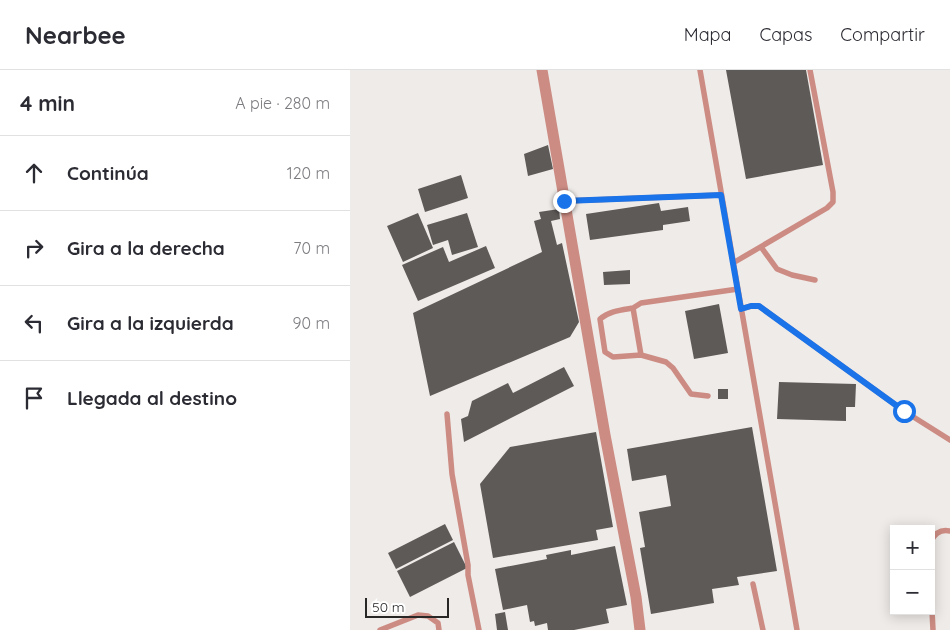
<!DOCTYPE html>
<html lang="es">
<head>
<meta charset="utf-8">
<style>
	:root { --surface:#fff; --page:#f2f2f3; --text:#2b2b33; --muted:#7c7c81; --line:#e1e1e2 }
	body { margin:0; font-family:Quicksand,sans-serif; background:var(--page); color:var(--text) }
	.controls { position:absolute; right:15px; bottom:15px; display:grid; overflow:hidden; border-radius:0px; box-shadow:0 2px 12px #0003 }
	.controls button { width:45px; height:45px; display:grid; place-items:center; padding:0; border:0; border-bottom:1px solid var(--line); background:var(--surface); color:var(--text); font:25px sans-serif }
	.scale { position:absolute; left:15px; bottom:12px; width:84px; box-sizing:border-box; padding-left:5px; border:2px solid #292726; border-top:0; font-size:14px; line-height:18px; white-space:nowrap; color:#292726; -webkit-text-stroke:4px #fff; paint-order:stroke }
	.stop { position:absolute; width:15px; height:15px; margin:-11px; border:4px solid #1a73e8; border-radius:50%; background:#fff }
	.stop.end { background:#1a73e8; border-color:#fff; box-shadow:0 1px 5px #0008 }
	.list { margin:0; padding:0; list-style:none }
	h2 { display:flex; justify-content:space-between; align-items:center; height:65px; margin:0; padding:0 20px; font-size:21px }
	h2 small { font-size:16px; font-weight:400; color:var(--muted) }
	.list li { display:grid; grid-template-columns:32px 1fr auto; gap:15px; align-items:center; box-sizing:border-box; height:75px; padding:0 20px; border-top:1px solid var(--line) }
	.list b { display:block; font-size:19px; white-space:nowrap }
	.list em { font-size:16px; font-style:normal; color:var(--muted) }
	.icon { flex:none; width:28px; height:28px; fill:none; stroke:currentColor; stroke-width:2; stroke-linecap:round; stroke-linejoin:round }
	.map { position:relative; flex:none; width:600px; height:560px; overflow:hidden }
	header { display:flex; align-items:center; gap:30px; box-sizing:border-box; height:70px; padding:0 25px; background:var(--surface); border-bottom:1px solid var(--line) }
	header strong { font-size:24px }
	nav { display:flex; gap:28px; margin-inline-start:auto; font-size:18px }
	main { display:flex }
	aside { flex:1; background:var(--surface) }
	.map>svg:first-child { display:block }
	.building { fill:#5e5a58 }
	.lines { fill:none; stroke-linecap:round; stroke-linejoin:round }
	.service { stroke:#cc8c83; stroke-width:5.5 }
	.minor { stroke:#cc8c83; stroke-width:11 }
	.route { stroke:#1a73e8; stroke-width:6 }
</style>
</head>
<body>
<header>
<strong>Nearbee</strong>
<nav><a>Mapa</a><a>Capas</a><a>Compartir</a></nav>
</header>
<main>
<aside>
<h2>4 min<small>A pie · 280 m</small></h2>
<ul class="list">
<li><svg class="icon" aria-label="ahead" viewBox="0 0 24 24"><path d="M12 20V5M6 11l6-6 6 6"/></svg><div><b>Continúa</b></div><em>120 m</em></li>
<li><svg class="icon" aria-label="right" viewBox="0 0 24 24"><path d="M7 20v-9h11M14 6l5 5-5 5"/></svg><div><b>Gira a la derecha</b></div><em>70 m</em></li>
<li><svg class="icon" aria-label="left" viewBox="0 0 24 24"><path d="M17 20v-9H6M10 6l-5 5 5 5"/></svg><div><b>Gira a la izquierda</b></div><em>90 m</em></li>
<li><svg class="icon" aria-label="arrive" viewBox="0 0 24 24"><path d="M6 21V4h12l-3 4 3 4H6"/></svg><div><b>Llegada al destino</b></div></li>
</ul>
</aside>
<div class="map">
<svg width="600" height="560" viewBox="0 0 600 560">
	<rect width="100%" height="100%" fill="#efebe8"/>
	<path class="building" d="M376,0h80l17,95 -77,14z
		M198,75l5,24 -25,7 -4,-22z
		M111,105l7,23 -43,14 -7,-23z
		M309,133l2,8 27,-4 2,14 -27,4v5l-73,10 -4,-26z
		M209,139l1,10 -9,2 6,24 5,-2 17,79 -9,15 -140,59 -17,-83 129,-61 -8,-31 7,-2 -2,-7z
		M68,143l15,35 -30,14 -16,-36z
		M117,143l11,34 -26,8 -4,-15 -15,5 -6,-20z
		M136,176l9,22 -77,33 -16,-36 41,-18 6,15z
		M280,200v14l-26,1 -1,-13z
		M369,234l9,49 -34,6 -9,-48z
		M214,297l10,19 -110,56 -3,-23 7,-3 4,-15 36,-18 5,10z
		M429,312l77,2 -1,23h-9v14l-69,-2z
		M368,319h10v10h-10z
		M402,357l25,144 -40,6 2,8 -27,4 2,14 -63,11 -11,-66 5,-1 -6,-35 32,-6 -5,-31 -34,6 -5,-32z
		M246,362l17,95 -17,3 2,10 -105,18 -13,-74 30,-37z
		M95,454l8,16 -57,29 -8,-16z
		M104,472l13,26 -57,29 -13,-26z
		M265,476l12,59 -21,4 3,14 -35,7h-26l-1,-7 -12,3 -1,-5 -4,1 -3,-17 -24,5 -8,-41 52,-10 -1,-4 25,-5v5z
		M155,542l3,18h-11l-2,-16z"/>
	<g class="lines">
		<path class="service" d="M350,0l97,560
			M214,131l157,-6
			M411,177l16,22 15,6 23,5
			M383,193l94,-55 6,-6v-10l-23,-122
			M283,238c-12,2 -24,3 -33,11l5,33 8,5 28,-2
			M391,239l10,-3h8l145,105 46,29
			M358,326l-17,-2 -18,-26 -7,-6 -25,-7 -8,-47 8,-5 97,-14
			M97,344l5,60 16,91v10l11,55
			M581,471c4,-8 10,-12 19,-10
			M403,514l10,46
			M581,521l2,39
			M30,560l38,-15 10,1 10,7 1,7"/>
		<path class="minor" d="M192,0l63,365 31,162 4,33"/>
	</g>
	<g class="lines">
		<path class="route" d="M214,131l157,-6 20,114 10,-3h8l145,105"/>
	</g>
</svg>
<div class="controls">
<button>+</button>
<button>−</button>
</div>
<div class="scale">50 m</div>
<div class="stop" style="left:554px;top:341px"></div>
<div class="stop end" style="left:214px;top:131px"></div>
</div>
</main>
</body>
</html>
